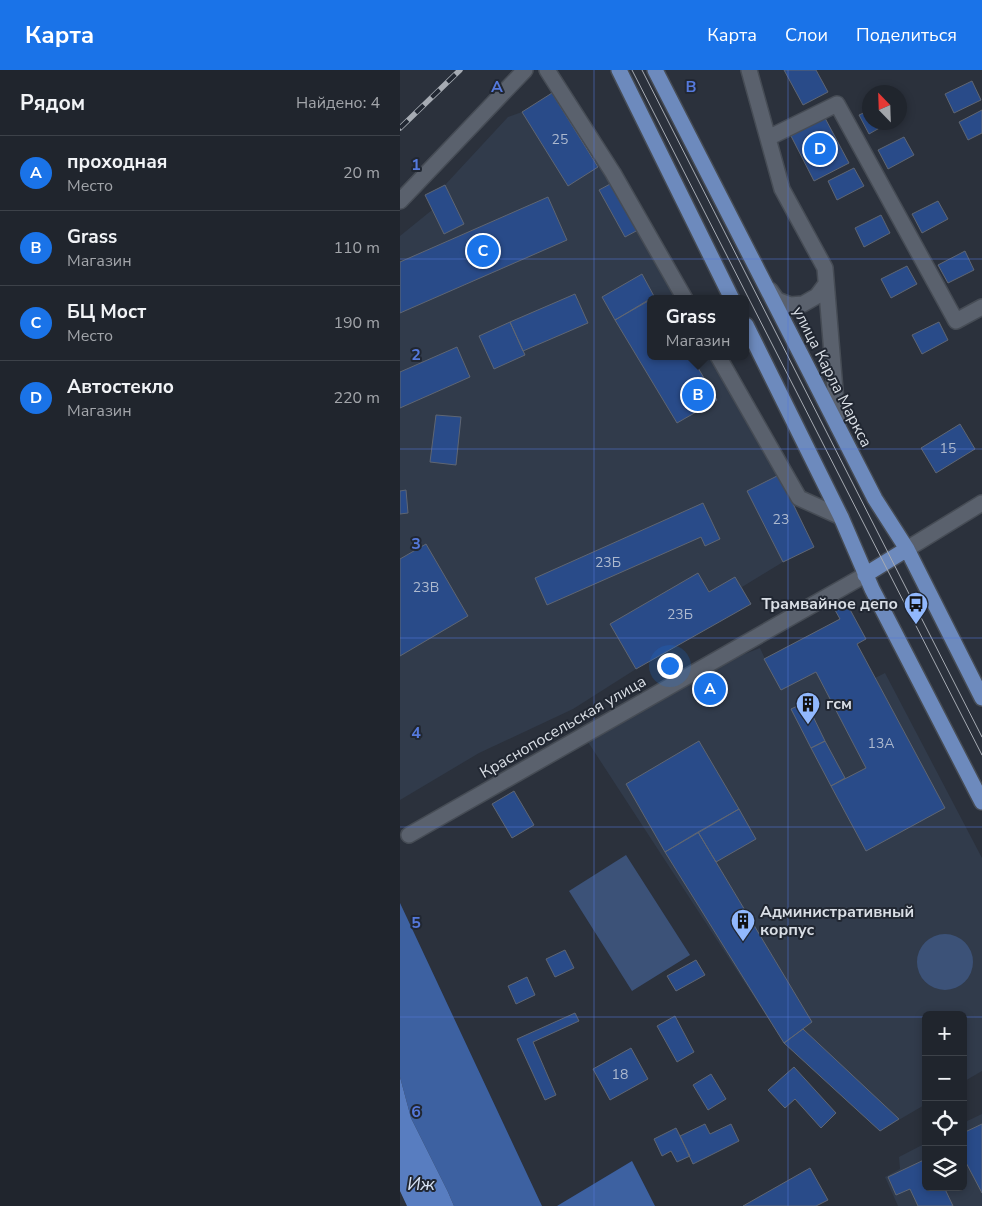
<!DOCTYPE html>
<html lang="ru">
<head>
<meta charset="utf-8">
<style>
	:root { --surface:#20252d; --page:#282d35; --text:#f1f3f6; --muted:#a2a5aa; --line:#3d4249; --accent:#1a73e8 }
	body { margin:0; font-family:"Nunito Sans",sans-serif; background:var(--page); color:var(--text) }
	.controls { position:absolute; right:15px; bottom:15px; display:grid; overflow:hidden; border-radius:8px; box-shadow:0 2px 8px #0003 }
	.controls button { width:45px; height:45px; display:grid; place-items:center; padding:0; border:0; border-bottom:1px solid var(--line); background:var(--surface); color:var(--text); font:25px sans-serif }
	.compass { position:absolute; left:462px; top:15px; width:45px; height:45px; border-radius:50%; background:var(--surface); box-shadow:0 2px 8px #0003; rotate:337deg }
	.you { position:absolute; left:269px; top:595px; width:18px; height:18px; margin:-12px; border:4px solid #fff; border-radius:50%; background:#1a73e8; box-shadow:0 0 0 8px #1a73e833 }
	.badge { display:grid; place-items:center; width:32px; height:32px; border-radius:50%; background:var(--accent); color:#fff; font-size:16px; font-weight:700 }
	.pin { position:absolute; translate:-50% -50%; border:2px solid #fff; box-shadow:0 1px 5px #0006 }
	.popup { position:absolute; left:247px; top:225px; width:102px; height:65px; box-sizing:border-box; display:grid; place-content:center; border-radius:8px; background:var(--surface); filter:drop-shadow(0 1px 4px #0005); font-size:16px; white-space:nowrap; color:var(--muted) }
	.popup b { font-size:19px; color:var(--text) }
	.popup::after { content:''; position:absolute; left:50%; top:100%; margin-left:-10px; border:10px solid transparent; border-top-color:var(--surface) }
	.list { margin:0; padding:0; list-style:none }
	h2 { display:flex; justify-content:space-between; align-items:center; height:65px; margin:0; padding:0 20px; font-size:21px }
	h2 small { font-size:16px; font-weight:400; color:var(--muted) }
	.list li { display:grid; grid-template-columns:32px 1fr auto; gap:15px; align-items:center; box-sizing:border-box; height:75px; padding:0 20px; border-top:1px solid var(--line) }
	.list b { display:block; font-size:19px; white-space:nowrap }
	.list p { margin:0; font-size:16px; white-space:nowrap; color:var(--muted) }
	.list em { font-size:16px; font-style:normal; color:var(--muted) }
	.icon { flex:none; width:28px; height:28px; fill:none; stroke:currentColor; stroke-width:2; stroke-linecap:round; stroke-linejoin:round }
	.map { position:relative; flex:none; width:582px; height:1136px; overflow:hidden }
	header { display:flex; align-items:center; gap:30px; box-sizing:border-box; height:70px; padding:0 25px; background:var(--accent); color:#fff }
	header strong { font-size:24px }
	nav { display:flex; gap:28px; margin-inline-start:auto; font-size:18px }
	main { display:flex }
	aside { flex:1; background:var(--surface) }
	.map>svg:first-child { display:block }
	.built { fill:#313b4b }
	.green { fill:#3c5278 }
	.forest { fill:#3d61a1 }
	.water { fill:#587dc0 }
	.building { fill:#294b89; stroke:#5f6673 }
	.lines { fill:none; stroke-linecap:round; stroke-linejoin:round }
	.minor-casing { stroke:#464c55; stroke-width:18 }
	.major-casing { stroke:#464c55; stroke-width:18 }
	.minor { stroke:#5a616d; stroke-width:15 }
	.major { stroke:#6d8abd; stroke-width:15 }
	.tram { stroke:#a6abb3; stroke-width:1 }
	.rail-casing { stroke:#a6abb3; stroke-width:5.5 }
	.rail { stroke:#212732; stroke-width:4; stroke-dasharray:11; stroke-linecap:butt }
	.grid { fill:none; stroke:#5579dc; stroke-width:1; stroke-opacity:0.55 }
	.labels { text-anchor:middle; dominant-baseline:central; stroke-width:4; stroke-linejoin:round; paint-order:stroke }
	.number-label { font-size:14px; fill:#adb9ce }
	.street-label { font-size:16px; fill:#d9dee5; stroke:#212732 }
	.poi-label { font-size:16px; font-weight:bold; fill:#d9dee5; stroke:#212732; text-anchor:start }
	.water-label { font-size:18px; font-style:italic; fill:#d7e2f4; stroke:#212732 }
	.grid-label { font-size:16px; text-anchor:middle; font-weight:bold; fill:#5579dc; stroke:#212732; stroke-width:4; stroke-linejoin:round; paint-order:stroke }
</style>
</head>
<body>
<header>
<strong>Карта</strong>
<nav><a>Карта</a><a>Слои</a><a>Поделиться</a></nav>
</header>
<main>
<aside>
<h2>Рядом<small>Найдено: 4</small></h2>
<ul class="list">
<li><span class="badge">A</span><div><b>проходная</b><p>Место</p></div><em>20 m</em></li>
<li><span class="badge">B</span><div><b>Grass</b><p>Магазин</p></div><em>110 m</em></li>
<li><span class="badge">C</span><div><b>БЦ Мост</b><p>Место</p></div><em>190 m</em></li>
<li><span class="badge">D</span><div><b>Автостекло</b><p>Магазин</p></div><em>220 m</em></li>
</ul>
</aside>
<div class="map">
<svg width="582" height="1136" viewBox="0 0 582 1136">
	<rect width="100%" height="100%" fill="#2b313c"/>
	<path class="built" d="M152,23l46,74 14,16 66,116h-28v57h60l69,119 35,72 -31,15 -41,25 9,17 -115,65 -63,40 -94,44 -79,47v-564l32,-26 -7,-15 20,-10 63,-68 14,-5z
		M447,534l10,40 18,34 10,-5 97,185v213l-19,11v-67h-37v89l-46,27 -96,-88 -196,-301 154,-87 18,-7 5,11 70,-37 5,-3 -5,-9z
		M582,1044v92h-84l-13,-29 15,-8 -1,-12 27,-14v44h37v-64z"/>
	<path class="green" d="M226,785l64,100 -58,36 -63,-100z
		M517 892a28 28 0 1 1 56 0a28 28 0 1 1-56 0Z"/>
	<path class="forest" d="M0,833l142,303h-88l-6,-14 -37,-74 -11,-41z
		M232,1091l23,45h-98z"/>
	<path class="water" d="M0,1007l11,41 37,74 6,14h-47l-7,-15z"/>
	<path class="building" d="M384,0h32l12,22 -25,13z
		M572,11l9,19 -27,13 -9,-19z
		M152,23l46,74 -30,19 -46,-74z
		M470,40v12h20l-21,12 -10,-19z
		M582,40v23l-14,7 -9,-18z
		M425,48l24,45 -35,18 -23,-45z
		M504,67l10,18 -26,14 -10,-19z
		M454,98l10,18 -27,14 -9,-19z
		M212,113l26,47 -13,7 -26,-47z
		M45,115l19,39 -20,10 -19,-39z
		M148,127l19,43 -167,73v-51z
		M538,131l10,18 -26,14 -10,-19z
		M481,145l9,18 -26,14 -9,-19z
		M565,181l9,19 -26,13 -10,-18z
		M507,196l10,18 -26,14 -10,-19z
		M242,204l13,24 -5,1v1l-35,20 -13,-23z
		M175,224l13,29 -65,28 -13,-29z
		M250,229v57h41l26,44 -40,23 -62,-103z
		M110,252l15,33 -31,14 -15,-33z
		M539,252l9,18 -26,14 -10,-19z
		M57,277l13,30 -70,31v-36z
		M36,345l25,2 -5,48 -26,-3z
		M560,354l15,25 -39,24 -15,-25z
		M379,405l35,72 -31,15 -36,-71z
		M6,420l2,23 -8,1v-23z
		M303,433l17,36 -15,7 -4,-9 -154,68 -12,-27z
		M26,474l42,72 -68,40v-97z
		M298,503l11,19 26,-15 16,27 -115,65 -26,-45z
		M447,534l19,35 -9,5 88,164 -79,43 -35,-65 35,-18 -50,-96 -35,18 -17,-31 76,-40 -5,-9z
		M313,603l12,23 -18,10 -12,-24z
		M406,632l19,39 -14,7 -20,-39z
		M299,671l40,68 -74,43 -39,-68z
		M425,671l20,37 -14,8 -20,-38z
		M114,721l20,34 -22,13 -20,-34z
		M339,739l17,30 -40,23 -18,-30z
		M298,762l114,190 -28,21 -119,-191z
		M165,880l9,18 -19,9 -9,-18z
		M296,890l9,15 -29,16 -9,-15z
		M127,907l8,18 -19,9 -8,-18z
		M175,943l4,8 -46,21 23,53 -11,5 -28,-61z
		M275,946l19,36 -17,10 -20,-36z
		M403,959l96,90 -19,12 -96,-88z
		M231,978l17,31 -38,21 -17,-31z
		M394,997l42,46 -15,15 -26,-29 -10,9 -17,-18z
		M311,1004l15,25 -18,11 -15,-25z
		M305,1054l5,10 21,-10 8,17 -46,23 -13,-28z
		M582,1054v69l-19,-36v-24z
		M276,1058l14,28 -13,6 -6,-11 -9,5 -8,-17z
		M526,1089v28h18l9,19h-35l-8,-17 -14,6 -8,-18z
		M410,1098l18,32 -12,6h-73z"/>
	<g class="lines">
		<defs>
			<path id="minor" d="M147,0l66,103 72,126
				M349,0l33,119 43,79 13,159
				M368,68l69,-34 119,217 26,-14
				M0,131l125,-131
				M370,220l7,10 13,5 13,-1 14,-8 9,-12
				M318,286l81,142 42,19
				M507,479l75,-46
				M9,765l456,-260"/>
			<path id="major" d="M219,0l113,229
				M255,0l220,429 32,50 75,149
				M346,255l95,192 31,72 110,213
				M465,505l42,-26"/>
		</defs>
		<use href="#minor" class="minor-casing"/>
		<use href="#major" class="major-casing"/>
		<use href="#minor" class="minor"/>
		<use href="#major" class="major"/>
		<path class="tram" d="M232,0l350,685
			M242,0l340,667"/>
		<defs>
			<path id="rail" d="M0,58l60,-58"/>
		</defs>
		<use href="#rail" class="rail-casing"/>
		<use href="#rail" class="rail"/>
	</g>
	<path class="grid" d="M194,0v1136M388,0v1136M0,189h582M0,379h582M0,568h582M0,757h582M0,947h526M563,947h19"/>
	<defs>
		<symbol id="bus-pin" viewBox="-11 -11 22 30"><path d="M0 17L-7.5 6A9.5 9.5 0 1 1 7.5 6Z" fill="#91b8fd" stroke="#212732"/><path d="M-5-6H5V4H4V6H2V4H-2V6H-4V4H-5ZM-3.5-4V0h7V-4ZM-3.5 1.2v1.5H-2V1.2ZM2 1.2v1.5H3.5V1.2Z" fill="#111"/></symbol>
		<symbol id="building-pin" viewBox="-11 -11 22 30"><path d="M0 17L-7.5 6A9.5 9.5 0 1 1 7.5 6Z" fill="#91b8fd" stroke="#212732"/><path d="M-4-6H4V6H1V3H-1V6H-4ZM-2.5-4.3h1.7v1.8h-1.7ZM.8-4.3h1.7v1.8H.8ZM-2.5-1h1.7V.8h-1.7ZM.8-1h1.7V.8H.8Z" fill="#111"/></symbol>
	</defs>
	<g fill-rule="evenodd">
		<use href="#bus-pin" x="502" y="520" width="28" height="38"/>
		<use href="#building-pin" x="394" y="620" width="28" height="38"/>
		<use href="#building-pin" x="329" y="837" width="28" height="38"/>
	</g>
	<g class="labels">
		<g class="number-label">
			<text x="160" y="69">25</text>
			<text x="548" y="378">15</text>
			<text x="381" y="449">23</text>
			<text x="208" y="492">23Б</text>
			<text x="26" y="517">23В</text>
			<text x="280" y="544">23Б</text>
			<text x="481" y="673">13А</text>
			<text x="220" y="1004">18</text>
		</g>
		<g class="street-label">
			<text transform="translate(432 307) rotate(63)">улица Карла Маркса</text>
			<text transform="translate(163 657) rotate(-30)">Краснопосельская улица</text>
		</g>
		<g class="poi-label">
			<text x="498" y="534" text-anchor="end">Трамвайное депо</text>
			<text x="426" y="634">гсм</text>
			<text x="360" y="842">Административный<tspan x="360" dy="18">корпус</tspan></text>
		</g>
		<g class="water-label">
			<text x="21" y="1114">Иж</text>
		</g>
	</g>
	<g class="grid-label">
		<text x="97" y="22">A</text>
		<text x="291" y="22">B</text>
		<text x="16" y="100">1</text>
		<text x="16" y="290">2</text>
		<text x="16" y="479">3</text>
		<text x="16" y="668">4</text>
		<text x="16" y="858">5</text>
		<text x="16" y="1047">6</text>
	</g>
</svg>
<div class="controls">
<button>+</button>
<button>−</button>
<button><svg class="icon" aria-label="locate" viewBox="0 0 24 24"><circle cx="12" cy="12" r="6"/><path d="M12 2v4M12 18v4M2 12h4M18 12h4"/></svg></button>
<button><svg class="icon" aria-label="layers" viewBox="0 0 24 24"><path d="M12 4l9 5-9 5-9-5zM3 14l9 5 9-5"/></svg></button>
</div>
<svg class="compass" viewBox="-18 -18 36 36"><path d="M0-13l5 13h-10z" fill="#e53935"/><path d="M0 13l5-13h-10z" fill="#a2a5aa"/></svg>
<div class="you"></div>
<div class="pin badge" style="left:310px;top:619px">A</div>
<div class="pin badge" style="left:298px;top:325px">B</div>
<div class="popup"><b>Grass</b>Магазин</div>
<div class="pin badge" style="left:83px;top:181px">C</div>
<div class="pin badge" style="left:420px;top:79px">D</div>
</div>
</main>
</body>
</html>
